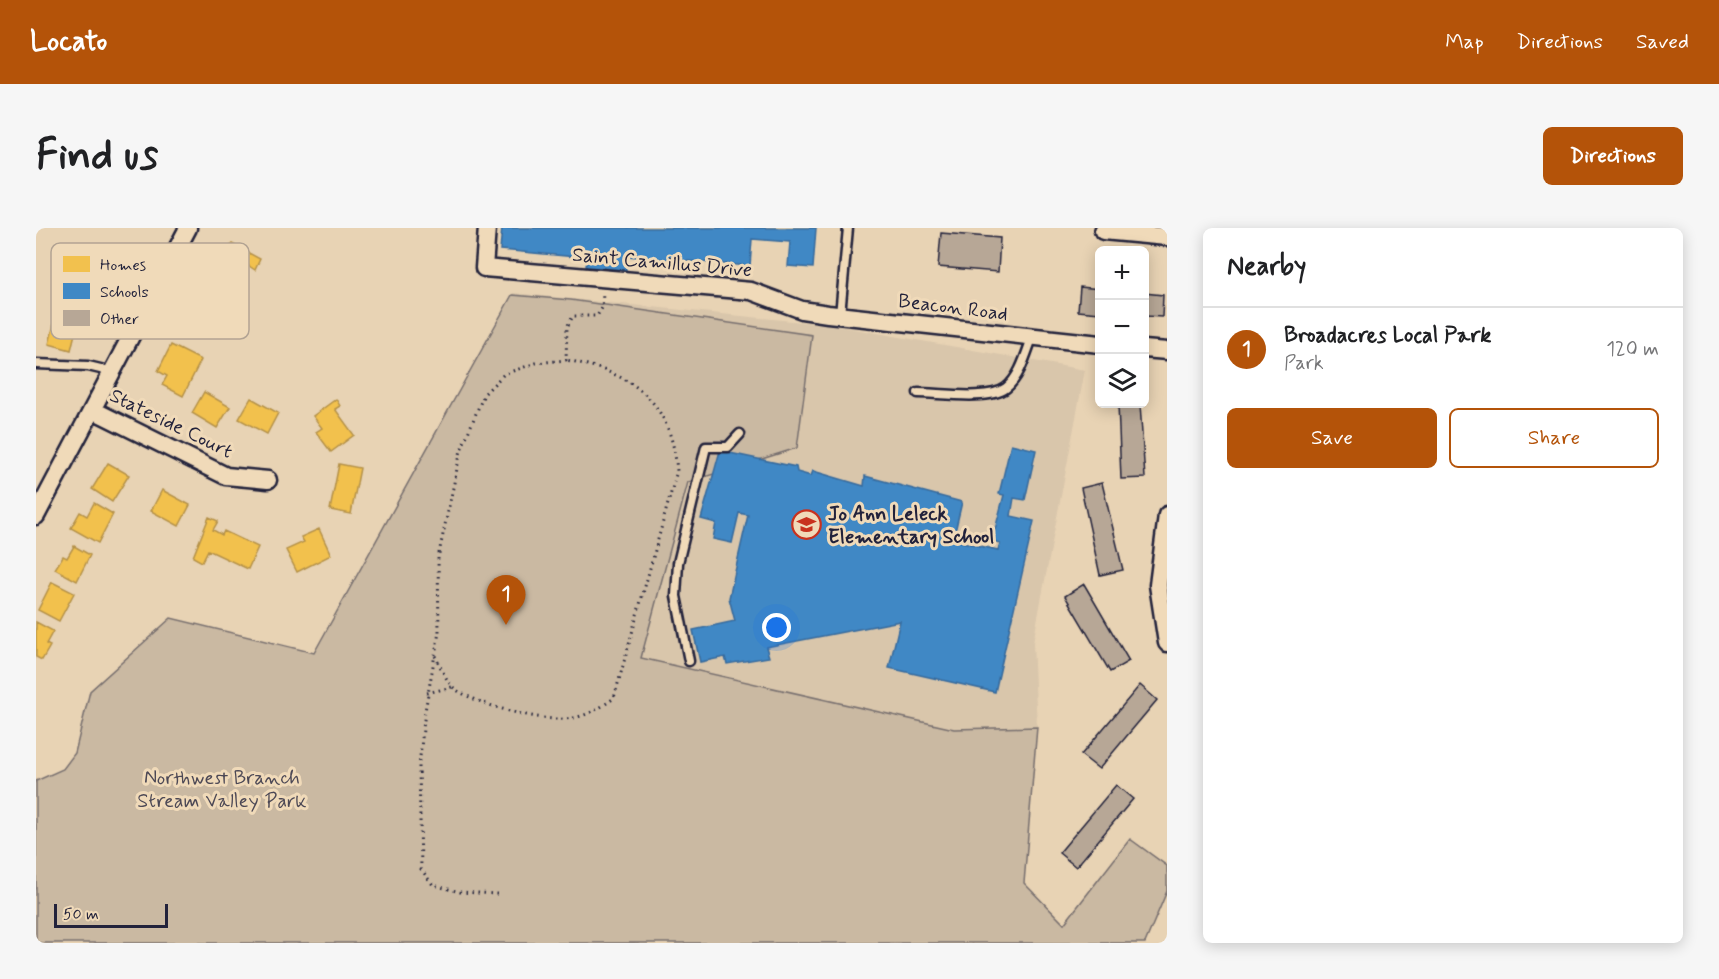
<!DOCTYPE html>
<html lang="en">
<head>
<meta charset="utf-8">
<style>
	:root { --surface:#fff; --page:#f6f6f6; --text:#202124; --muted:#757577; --line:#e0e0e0; --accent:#b45309 }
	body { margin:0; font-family:Mynerve,sans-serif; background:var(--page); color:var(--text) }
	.controls { position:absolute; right:18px; top:18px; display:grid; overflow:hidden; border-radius:9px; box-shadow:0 3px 15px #0003 }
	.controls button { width:54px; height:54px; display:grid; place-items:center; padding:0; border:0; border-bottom:2px solid var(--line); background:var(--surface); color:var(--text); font:30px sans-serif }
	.scale { position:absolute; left:18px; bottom:15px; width:114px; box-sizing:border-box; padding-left:6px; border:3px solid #22223b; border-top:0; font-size:16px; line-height:21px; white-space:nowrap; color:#22223b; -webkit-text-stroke:4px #f0dab9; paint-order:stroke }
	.you { position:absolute; left:741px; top:400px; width:21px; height:21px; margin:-15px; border:4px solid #fff; border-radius:50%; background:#1a73e8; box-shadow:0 0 0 9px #1a73e833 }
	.badge { display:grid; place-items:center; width:39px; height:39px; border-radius:50%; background:var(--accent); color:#fff; font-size:20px; font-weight:700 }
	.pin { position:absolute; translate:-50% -50px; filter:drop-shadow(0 2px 3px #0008) }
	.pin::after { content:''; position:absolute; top:32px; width:21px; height:18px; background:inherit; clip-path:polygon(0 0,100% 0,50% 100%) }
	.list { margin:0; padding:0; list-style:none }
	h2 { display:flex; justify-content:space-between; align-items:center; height:78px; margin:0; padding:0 24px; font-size:26px }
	h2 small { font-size:20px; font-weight:400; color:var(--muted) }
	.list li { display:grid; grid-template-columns:39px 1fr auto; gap:18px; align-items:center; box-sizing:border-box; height:84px; padding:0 24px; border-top:2px solid var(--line) }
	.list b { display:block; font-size:22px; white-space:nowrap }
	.list p { margin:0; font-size:20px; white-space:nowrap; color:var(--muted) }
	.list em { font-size:20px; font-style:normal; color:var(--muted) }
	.actions { display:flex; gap:12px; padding:18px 24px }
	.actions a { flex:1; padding:14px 0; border:2px solid var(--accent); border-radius:9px; text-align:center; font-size:21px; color:var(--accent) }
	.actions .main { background:var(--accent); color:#fff }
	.icon { flex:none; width:33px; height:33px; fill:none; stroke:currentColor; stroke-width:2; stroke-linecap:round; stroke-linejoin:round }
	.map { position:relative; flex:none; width:1131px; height:715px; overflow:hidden; border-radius:9px }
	header { display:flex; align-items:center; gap:36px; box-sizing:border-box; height:84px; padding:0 30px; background:var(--accent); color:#fff }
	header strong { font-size:28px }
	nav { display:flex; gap:33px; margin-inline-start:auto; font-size:21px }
	.intro { display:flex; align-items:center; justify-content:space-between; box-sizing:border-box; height:144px; padding:0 36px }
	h1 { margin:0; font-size:42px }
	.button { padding:15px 27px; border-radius:9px; background:var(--accent); color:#fff; font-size:21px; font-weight:700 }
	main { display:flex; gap:36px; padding:0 36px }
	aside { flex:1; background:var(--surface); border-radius:9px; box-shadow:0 3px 15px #0003 }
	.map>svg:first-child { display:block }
	.built { fill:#d9c6ab }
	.green { fill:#cab9a2; stroke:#766e6e; stroke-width:1.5 }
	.homes { fill:#f2c14e; stroke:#b49148; stroke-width:1.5 }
	.schools { fill:#3f88c5; stroke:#36699c; stroke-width:1.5 }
	.building { fill:#b7a796; stroke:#22223b; stroke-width:1.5 }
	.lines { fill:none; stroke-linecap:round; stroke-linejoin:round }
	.service-casing { stroke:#22223b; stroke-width:13 }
	.minor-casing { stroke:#22223b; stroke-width:21 }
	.path { stroke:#22223b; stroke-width:3; stroke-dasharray:1.5 4.5; stroke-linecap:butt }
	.service { stroke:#f0dab9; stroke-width:8 }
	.minor { stroke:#f0dab9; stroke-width:16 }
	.labels { text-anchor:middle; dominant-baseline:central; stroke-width:6; stroke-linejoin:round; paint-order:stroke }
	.street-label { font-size:20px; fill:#22223b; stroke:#f0dab9 }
	.poi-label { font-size:20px; font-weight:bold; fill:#22223b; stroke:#f0dab9; text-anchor:start }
	.park-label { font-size:20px; fill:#4c4855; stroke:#f0dab9 }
	.key { fill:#f0dab9; stroke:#b2a393; stroke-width:1.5 }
	.key-label { font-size:16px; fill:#22223b }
</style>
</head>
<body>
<header>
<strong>Locato</strong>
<nav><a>Map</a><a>Directions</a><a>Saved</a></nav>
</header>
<div class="intro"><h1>Find us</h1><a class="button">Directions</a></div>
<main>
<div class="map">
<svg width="1131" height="715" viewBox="0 0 1131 715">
	<rect width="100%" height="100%" fill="#e8d3b4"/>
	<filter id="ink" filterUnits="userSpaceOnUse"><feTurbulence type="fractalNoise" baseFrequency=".0167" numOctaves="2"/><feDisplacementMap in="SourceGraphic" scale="12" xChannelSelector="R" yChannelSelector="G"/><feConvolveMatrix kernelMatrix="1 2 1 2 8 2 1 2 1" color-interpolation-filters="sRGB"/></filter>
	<g filter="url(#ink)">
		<path class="built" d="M477,65l319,32 253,45 -52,273 4,84 -240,8 -365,208 -43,-311 33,-176z"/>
		<path class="green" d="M476,67l59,5 241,35 -15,113 -109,34 -47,176 313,71 83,-2 -13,156 40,41 66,-85 37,27v25l-22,52h-1109v-162l27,-12 12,-16 15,-62 81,-73 143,35z"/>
		<path class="homes" d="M196,16l28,15 -5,11 -9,-6 -11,22 -27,-15 8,-15 7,4z
			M21,84l22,5 -8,33 -22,-6z
			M135,117l30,15 -18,36 -21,-11 5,-9 -9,-5z
			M168,164l26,15 -13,21 -25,-15z
			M215,170l27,15 -11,21 -28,-15z
			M300,171l4,7 -5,3 19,26 -23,17 -15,-20 6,-4 -9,-12z
			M72,235l21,12 -17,27 -20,-13z
			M303,236l21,4 -9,46 -21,-4z
			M126,262l28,15 -11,21 -28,-15z
			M58,275l19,11 -15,29 -27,-15 9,-16 7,4z
			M173,289l9,4 -5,9 9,5 2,-4 34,16 -10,22 -40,-19 -6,12 -9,-5z
			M283,301l12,26 -34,17 -11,-22 18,-8 -3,-5z
			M38,318l16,9 -13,26 -22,-12 8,-13 4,2z
			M16,354l22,11 -15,28 -21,-11z
			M0,394l17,9 -7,13 4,2 -8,14 -6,-3z"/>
		<path class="schools" d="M466,0h314l-3,40 -25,-2 2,-24 -38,-3 -2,27 -123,-10 -1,14 -40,-3 1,-9 -87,-8z
			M975,216l25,6 -11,50 -11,-2 -3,18 23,5 -39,171 -106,-24 11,-47 -134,26 3,10 -42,7 -2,-7 -25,5 -7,-32 42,-9 -6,-23 19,-83 -9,-2 -7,30 -19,-4 3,-16 -15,-4 19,-68 76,16 1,5 14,4 2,-5 51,15 1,-10 97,26 -9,38 45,10 2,-7 -8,-2 12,-46 -5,-1z"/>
		<path class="building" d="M905,5l59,5 -2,34 -60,-5z
			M1044,59l20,2v24l-22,-2z
			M1108,65l19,2 -1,22 -18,-1z
			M1082,176h22l5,74 -24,1z
			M1066,255l21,87 -23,5 -19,-87z
			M1048,356l45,77 -19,11 -45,-76z
			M1104,457l17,15 -58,69 -18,-14z
			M1080,557l17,14 -57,68 -17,-14z"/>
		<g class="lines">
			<defs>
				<path id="service" d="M94,34l30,18
					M804,87l8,-87
					M0,136l52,2 25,6
					M882,165c21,0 71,8 88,-5 14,-11 20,-34 26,-50
					M653,433l-13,-65 2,-33 28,-116h22l12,-13"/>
				<path id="minor" d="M451,0l-3,40 267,23 51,19 26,4 272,30
					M1067,3l64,6
					M1108,121l23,2
					M57,182l133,66 42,4
					M1131,287l-9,70 9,58
					M0,288l152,-288"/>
			</defs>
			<use href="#service" class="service-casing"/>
			<use href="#minor" class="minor-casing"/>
			<path class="path" d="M399,428c5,9 11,25 19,32 20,16 84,33 110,31 20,-1 35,-10 50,-21l63,-227c-6,-71 -44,-98 -111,-111
				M391,465l25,-6
				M461,666l-37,-2 -27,-7 -12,-16 -2,-103 6,-55 14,-79 -1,-74 23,-108 23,-56 20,-20 32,-11 30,-3 1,-33 6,-11h24l5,-8 1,-15"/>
			<use href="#service" class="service"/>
			<use href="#minor" class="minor"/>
		</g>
	</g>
	<defs>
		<symbol id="school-ring" viewBox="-11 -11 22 22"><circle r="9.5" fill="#f0dab9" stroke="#c8321e" stroke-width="1.5"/><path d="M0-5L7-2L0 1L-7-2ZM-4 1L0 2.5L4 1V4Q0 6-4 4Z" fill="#c8321e"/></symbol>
	</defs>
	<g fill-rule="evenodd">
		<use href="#school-ring" x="754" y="280" width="33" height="33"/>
	</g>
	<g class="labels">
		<g class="street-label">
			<text transform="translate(626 35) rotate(5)">Saint Camillus Drive</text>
			<text transform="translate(917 80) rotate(7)">Beacon Road</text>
			<text transform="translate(135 196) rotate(26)">Stateside Court</text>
		</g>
		<g class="poi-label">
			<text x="792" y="286">Jo Ann Leleck<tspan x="792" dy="23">Elementary School</tspan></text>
		</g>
		<g class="park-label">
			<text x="186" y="550">Northwest Branch<tspan x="186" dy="23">Stream Valley Park</tspan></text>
		</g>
	</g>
	<rect x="15" y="15" width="198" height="96" rx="9" class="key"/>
	<rect x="27" y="28" width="27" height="16" fill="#f2c14e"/>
	<rect x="27" y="55" width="27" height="16" fill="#3f88c5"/>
	<rect x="27" y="82" width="27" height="16" fill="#b7a796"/>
	<g class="key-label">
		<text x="64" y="42">Homes</text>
		<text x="64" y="69">Schools</text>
		<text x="64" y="96">Other</text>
	</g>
</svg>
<div class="controls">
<button>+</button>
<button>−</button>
<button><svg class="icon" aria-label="layers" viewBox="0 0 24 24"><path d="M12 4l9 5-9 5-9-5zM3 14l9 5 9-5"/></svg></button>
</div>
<div class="scale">50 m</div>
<div class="you"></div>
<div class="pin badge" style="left:470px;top:397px">1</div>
</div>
<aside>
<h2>Nearby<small></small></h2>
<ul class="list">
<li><span class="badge">1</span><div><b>Broadacres Local Park</b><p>Park</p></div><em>120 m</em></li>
</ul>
<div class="actions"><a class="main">Save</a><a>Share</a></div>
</aside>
</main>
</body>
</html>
